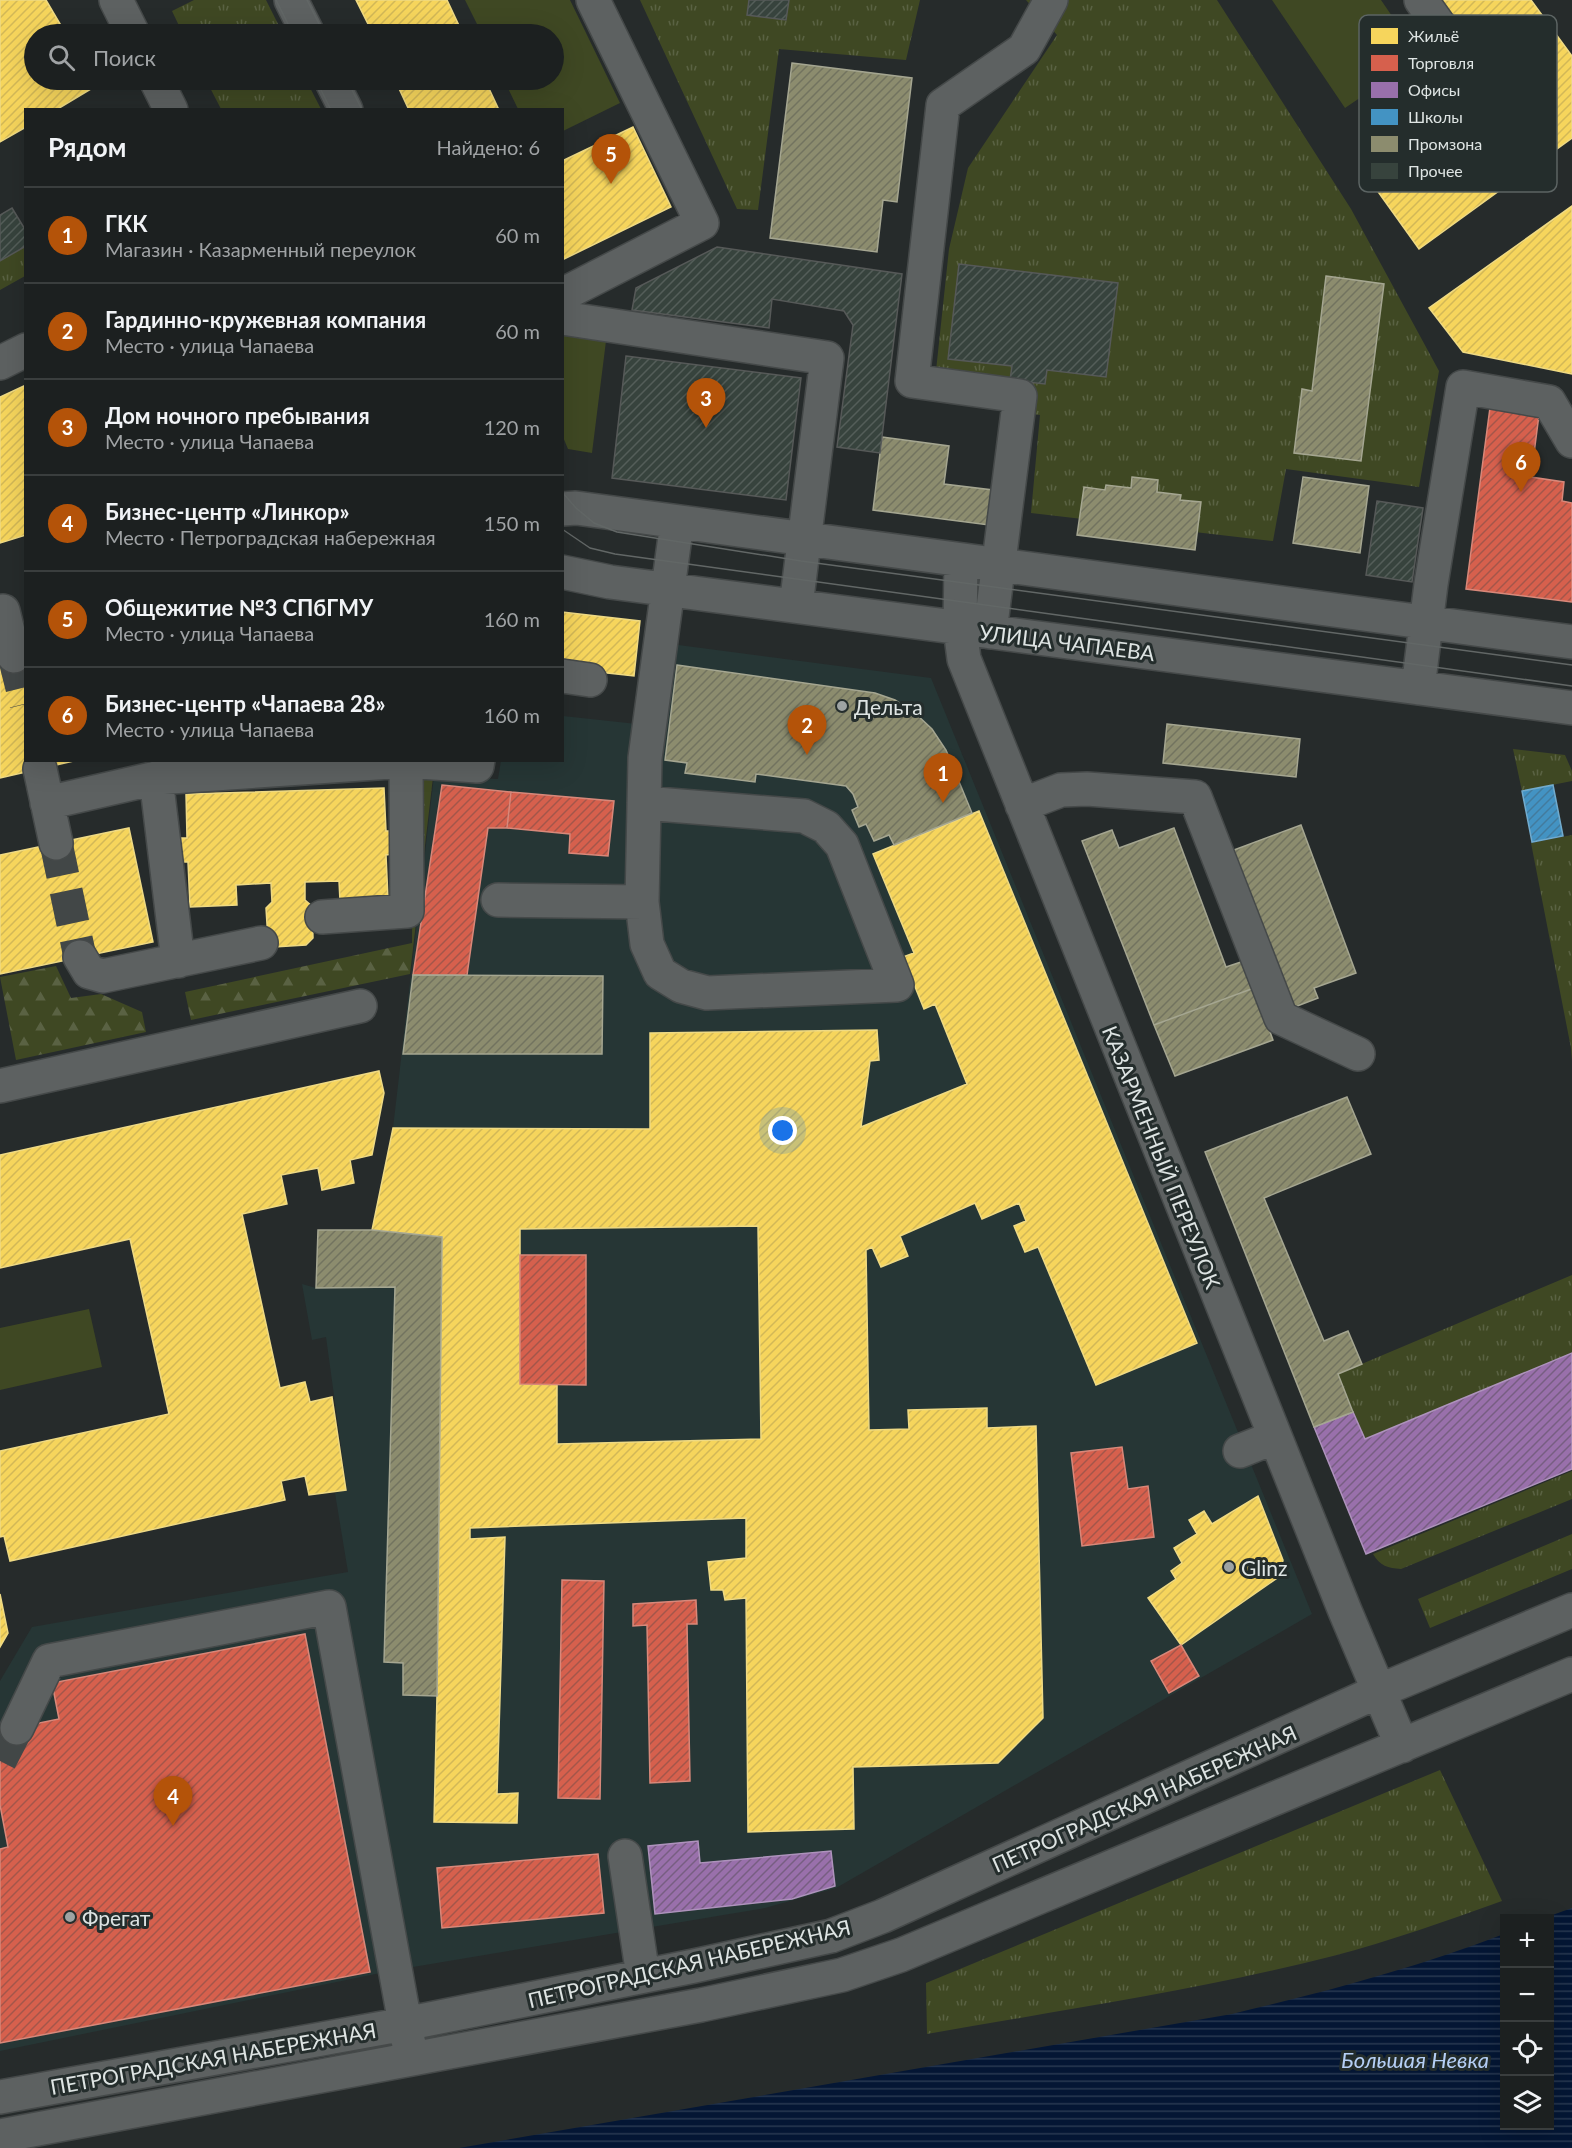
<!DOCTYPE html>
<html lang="ru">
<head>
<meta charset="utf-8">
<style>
	:root { --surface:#1c2020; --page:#252829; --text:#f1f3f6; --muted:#a0a3a5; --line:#3a3e3e; --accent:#b45309 }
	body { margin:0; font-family:Lato,sans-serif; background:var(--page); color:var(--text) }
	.controls { position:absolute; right:18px; bottom:18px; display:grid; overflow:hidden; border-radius:0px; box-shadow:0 6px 24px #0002 }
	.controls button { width:54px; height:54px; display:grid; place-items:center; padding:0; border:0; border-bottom:2px solid var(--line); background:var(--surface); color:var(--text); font:30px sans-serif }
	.you { position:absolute; left:783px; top:1131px; width:21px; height:21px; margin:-15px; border:4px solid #fff; border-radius:50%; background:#1a73e8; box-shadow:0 0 0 9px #1a73e833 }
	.badge { display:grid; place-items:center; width:39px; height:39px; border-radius:50%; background:var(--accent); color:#fff; font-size:20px; font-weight:700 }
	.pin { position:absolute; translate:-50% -50px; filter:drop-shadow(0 2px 3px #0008) }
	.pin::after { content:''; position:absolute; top:32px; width:21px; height:18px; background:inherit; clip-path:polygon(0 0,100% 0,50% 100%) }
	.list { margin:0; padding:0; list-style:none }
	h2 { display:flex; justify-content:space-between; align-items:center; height:78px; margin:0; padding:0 24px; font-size:26px }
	h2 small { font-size:20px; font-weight:400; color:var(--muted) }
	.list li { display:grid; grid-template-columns:39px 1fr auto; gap:18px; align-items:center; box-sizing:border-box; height:96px; padding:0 24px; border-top:2px solid var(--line) }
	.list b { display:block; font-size:22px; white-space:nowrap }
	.list p { margin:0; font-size:20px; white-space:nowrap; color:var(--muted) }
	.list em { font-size:20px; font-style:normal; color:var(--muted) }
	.icon { flex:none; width:33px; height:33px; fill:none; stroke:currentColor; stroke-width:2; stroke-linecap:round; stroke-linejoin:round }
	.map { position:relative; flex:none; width:1572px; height:2148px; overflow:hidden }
	.search { position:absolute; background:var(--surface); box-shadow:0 6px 24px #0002; left:24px; top:24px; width:540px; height:66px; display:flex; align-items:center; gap:15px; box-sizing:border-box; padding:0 21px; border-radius:33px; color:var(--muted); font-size:22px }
	.panel { position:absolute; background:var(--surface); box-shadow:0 6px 24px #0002; left:24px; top:108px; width:540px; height:654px; border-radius:0px }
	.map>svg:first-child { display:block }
	.built { fill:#263635 }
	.grass { fill:url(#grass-tufts) }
	.forest { fill:url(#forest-firs) }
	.park { fill:#3f4823 }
	.water { fill:url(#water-rules) }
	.homes { fill:url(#homes-hatch); stroke:#efda84; stroke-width:1.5; fill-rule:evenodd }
	.shops { fill:url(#shops-hatch); stroke:#d8887a; stroke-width:1.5 }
	.offices { fill:url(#offices-hatch); stroke:#ae93bc; stroke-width:1.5 }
	.schools { fill:url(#schools-hatch); stroke:#72abcd; stroke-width:1.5 }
	.industry { fill:url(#industry-hatch); stroke:#a5a691; stroke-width:1.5 }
	.building { fill:url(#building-hatch); stroke:#565958; stroke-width:1.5 }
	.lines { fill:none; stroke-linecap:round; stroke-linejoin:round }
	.minor-tunnel { stroke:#424747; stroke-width:33; stroke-dasharray:33 16; stroke-linecap:butt }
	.minor-casing { stroke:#454949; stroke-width:36 }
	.minor { stroke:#5d6161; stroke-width:33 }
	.tram { stroke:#626766; stroke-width:1.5 }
	.poi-dot { fill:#9ea3a3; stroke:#242d2c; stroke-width:2 }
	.labels { text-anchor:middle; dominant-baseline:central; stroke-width:6; stroke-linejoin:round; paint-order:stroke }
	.street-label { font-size:21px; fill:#dee4e3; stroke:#242d2c }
	.poi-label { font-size:21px; fill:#dee4e3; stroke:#242d2c; text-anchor:start }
	.water-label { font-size:22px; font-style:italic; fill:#b5cff5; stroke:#242d2c }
	.key { fill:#242d2c; stroke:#5c6463; stroke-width:1.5 }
	.key-label { font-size:16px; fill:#dee4e3 }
</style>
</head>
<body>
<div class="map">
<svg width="1572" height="2148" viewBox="0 0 1572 2148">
	<defs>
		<pattern id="grass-tufts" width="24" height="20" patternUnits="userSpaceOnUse" patternTransform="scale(1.5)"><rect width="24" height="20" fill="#3f4823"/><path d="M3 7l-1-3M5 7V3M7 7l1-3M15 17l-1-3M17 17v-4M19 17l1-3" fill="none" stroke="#5a6243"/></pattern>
		<pattern id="forest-firs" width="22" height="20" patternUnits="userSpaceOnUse" patternTransform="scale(1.5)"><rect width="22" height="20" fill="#3f4823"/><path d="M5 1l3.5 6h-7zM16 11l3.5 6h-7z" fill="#5a6243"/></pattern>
		<pattern id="water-rules" width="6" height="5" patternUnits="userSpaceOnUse" patternTransform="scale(1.5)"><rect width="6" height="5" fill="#041634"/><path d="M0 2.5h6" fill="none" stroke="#283851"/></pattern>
		<pattern id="homes-hatch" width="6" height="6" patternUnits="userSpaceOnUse" patternTransform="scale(1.5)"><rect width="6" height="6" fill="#f6d55c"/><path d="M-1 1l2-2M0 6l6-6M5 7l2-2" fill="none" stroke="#d2b857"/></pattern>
		<pattern id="shops-hatch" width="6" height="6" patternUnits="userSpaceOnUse" patternTransform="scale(1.5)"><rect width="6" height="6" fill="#d6604d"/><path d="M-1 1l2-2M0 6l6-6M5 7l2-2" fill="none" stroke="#a3564a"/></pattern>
		<pattern id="offices-hatch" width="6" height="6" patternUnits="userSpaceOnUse" patternTransform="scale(1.5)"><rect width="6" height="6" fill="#9970ab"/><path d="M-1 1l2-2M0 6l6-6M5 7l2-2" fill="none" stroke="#775e82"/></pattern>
		<pattern id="schools-hatch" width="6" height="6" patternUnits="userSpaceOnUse" patternTransform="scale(1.5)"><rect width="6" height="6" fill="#4393c3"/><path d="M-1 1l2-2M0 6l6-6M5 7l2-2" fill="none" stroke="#437b9d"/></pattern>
		<pattern id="industry-hatch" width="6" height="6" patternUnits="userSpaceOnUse" patternTransform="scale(1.5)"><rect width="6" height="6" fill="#8c8c6e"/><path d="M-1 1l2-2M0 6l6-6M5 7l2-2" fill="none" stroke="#72735f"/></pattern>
		<pattern id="building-hatch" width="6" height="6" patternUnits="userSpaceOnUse" patternTransform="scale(1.5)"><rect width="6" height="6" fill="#37433d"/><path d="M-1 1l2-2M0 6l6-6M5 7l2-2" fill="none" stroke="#545e59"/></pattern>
	</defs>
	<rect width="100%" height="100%" fill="#262b2b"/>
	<path class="built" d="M648,641l283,37 381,936 -476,274 -71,20 -370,62 -395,81v-370l32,-54 316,-55 -13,-79 12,-3 -21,-153 -14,3 -10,-56 14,4 56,-58 21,-102 41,-352 64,3 3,-18 61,-1 1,-44 74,8z"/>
	<path class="grass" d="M194,0h72l17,34h-100l-11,-23z
		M640,0h280l-14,60 -127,-11 -21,161 -21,-1z
		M1026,0h191l134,209 88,162 -20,116 -133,-18 -13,72 -242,-28 9,-98 -107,-16 16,-150 19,-81 89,-133z
		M206,80h100l15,29h-100z
		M25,246v30l-25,14v-29z
		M1513,749l52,6 7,16v10l-50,10z
		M1572,835v226l-1,-13 -40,-205z
		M1572,1275v78l-207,86 -27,-65z
		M1572,1471v28l-171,70c-13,-1 -21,-3 -28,-15z
		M1572,1534v35l-142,59 -12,-29z
		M1440,1770l62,131c-56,20 -112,40 -169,55 -133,34 -271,54 -406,78l-1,-51z"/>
	<path class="forest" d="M413,776l20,1 -23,197 -219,46 -6,-28 227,-49z
		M56,966l15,32 30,-4 41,18 4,20 -130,28 -16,-83z"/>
	<path class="park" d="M465,0h105l50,103 -57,28 -1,-21 -44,-1 -14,-29h50v-46h-72z
		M1272,0h109l39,57 -75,51z
		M563,334l43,7 -14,112 -24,-4 -5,-12z
		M89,1309l13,58 -102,23v-62z"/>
	<path class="water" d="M1572,1908v240h-1113l773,-134c93,-22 183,-46 272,-80v192h46v-208h-6z"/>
	<path class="homes" d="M0,0h46l20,34h-32v46h59l3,6 -40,24h-30v17l-26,15z
		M356,0h91l16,34h-90z
		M1434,0h97l41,56v82l-153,111 -48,-67 128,-93z
		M395,80h90l14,30h-90z
		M633,127l38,80 -109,53v-99z
		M1572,206v168l-109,-22 -34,-44z
		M26,385v150l-26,8v-146z
		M562,612l78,9 -6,55 -72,-8z
		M26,653v107h52l-78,18v-119z
		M384,788l2,43h6v23l-6,1 2,44 -48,2 -1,-20 -34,1v18l7,6 1,32 -7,7 -32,2 -6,-7 -2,-32 6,-6 -1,-19 -35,2 1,20 -47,2 -2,-45h-6l-1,-24h6l-1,-44z
		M979,811l218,532 -101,42 -58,-138 -13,5 -11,-26 12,-5 -7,-18 -37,16 -7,-16 -75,33 8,20 -27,11 -9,-20 -6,3 3,180 40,-1 -1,-19 79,-2v20l49,-2 7,292 -45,45 -145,4 1,62 -106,3 -2,-234 -21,2 -2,-10h-12l-3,-28 38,-4v-40l-276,10v11l35,-2 -8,257 21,-1 -1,30 -83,-1 3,-126 5,-459 -70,-7 21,-102 257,1v-96l227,-3 2,30 -9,1 -9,66 106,-43 -32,-80 -11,5 -21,-52 11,-4 -41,-99zM758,1226l3,213 -204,5v-60h-37v-155z
		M129,828l24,114 -153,32v-119z
		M379,1071l5,22 -12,62 -22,5 4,23 -32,7 -4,-22 -37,7 6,29 -45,10 38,174 25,-6 5,20 22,-5 14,93 -37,5 -4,-19 -24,5 4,19 -275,61 -6,-25 -4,1v-86l169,-37 -39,-175 -130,29v-113z
		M1258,1496l25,64 -3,16 -99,69 -33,-47 28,-19 -5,-8 11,-8 -8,-15 23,-14 -8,-14 15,-9 8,13z
		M0,1594l8,39 -8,14z"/>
	<path class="shops" d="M1491,400l49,7 -9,70 33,5 -2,19 10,2v99l-106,-13z
		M442,785l69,7 -4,36h-19l-21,147h-54z
		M511,792l103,9 -6,55 -39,-3 1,-19 -63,-6z
		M520,1255h66v130l-66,-1z
		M1122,1447l6,42 20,-3 6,51 -72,9 -11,-93z
		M562,1580l42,1 -4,218 -42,-1z
		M696,1600l1,24h-10l3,157 -40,2 -3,-158 -14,1v-22z
		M305,1634l65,338 -370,71v-194l8,-2 -8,-42v-74l59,-12 -7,-36z
		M1181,1645l18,31 -30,17 -18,-32z
		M598,1854l6,59 -162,15 -5,-60z"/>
	<path class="offices" d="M1572,1353v116l-206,85 -52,-127 39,-15 12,27z
		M698,1841l2,22 131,-12 4,35 -43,13 -137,15 -7,-68z"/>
	<path class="schools" d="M1553,785l10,51 -31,6 -10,-51z"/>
	<path class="industry" d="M792,63l120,15 -15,124 -14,-2 -6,52 -107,-14z
		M1326,276l58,8 -23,177 -67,-8 8,-64 10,2z
		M882,437l67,9 -5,38 49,6 -4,35 -116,-15z
		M1132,477l26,3 -1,12 24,3 -1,5 21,2 -6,48 -118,-15 7,-48 21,3 1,-5 25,3z
		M1303,477l66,9 -9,67 -67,-10z
		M677,665l198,28 20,7 20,13 17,16 14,21 26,63 -78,32 -5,-10 -15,6 -8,-17 -7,3 -7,-17 6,-3 -5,-13 -7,-8 -90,-12 -1,8 -70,-9 2,-10 -22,-3z
		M1167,724l133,15 -4,38 -133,-14z
		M1301,825l55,148 -42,15 4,10 -26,10 -58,-158z
		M1174,828l52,139 18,-6 10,27 -100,37 -72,-184 30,-11 7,18z
		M413,975l190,1 -1,78h-199z
		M1254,988l19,52 -98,36 -21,-51z
		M1347,1097l24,57 -107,44 60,143 24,-10 14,33 -24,10 15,38 -39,15 -109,-275z
		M318,1230h54l70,7 -5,459 -34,-1v-32l-19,-1 11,-375 -79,1z"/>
	<path class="building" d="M749,0h40l-3,20 -39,-5z
		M12,208l14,23v15l-26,15v-46z
		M717,247l185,27 -22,179 -43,-6 16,-122 -9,-14 -72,-12 -3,29 -137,-18 4,-22z
		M959,264l159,19 -12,94 -59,-7 -2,14 -35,-4 2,-14 -64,-7z
		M626,356l175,22 -15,122 -174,-22z
		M1377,501l46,7 -11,74 -46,-7z"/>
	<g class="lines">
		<path class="minor-tunnel" d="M14,656l12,48
			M56,843l24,114
			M0,1761l17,-33"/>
		<defs>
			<path id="minor" d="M116,0l17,34
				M291,0l17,34
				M156,80l15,30
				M331,80l15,30
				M1380,154l98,-74 -57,-80
				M562,295l140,-72 -109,-223
				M562,318l265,40 -31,248
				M0,363l26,-13
				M562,509l14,-1 996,134
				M961,560l-1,68 4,31 381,952 57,135
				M562,572l48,10 962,126
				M3,611l11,45
				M990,632l30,-236 -108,-15 31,-276 81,-56 27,-49
				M562,676l28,4
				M1418,688l13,-104 32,-197 86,15 23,39
				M40,769l16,74
				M156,778l22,183
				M47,803l109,-25 250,-17 71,5 1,-6
				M644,803l160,13 22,11 16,18 55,140 -190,8 -26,-7 -21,-13 -13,-29 -5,-42 3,-144 32,-236
				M1022,805l39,-15 26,-1 108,8 86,221 77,36
				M498,900l144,2
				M322,917l85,-6 -1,-150
				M80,957l9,15 14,4 158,-33
				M0,1086l360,-80
				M1240,1451l35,-14
				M17,1728l32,-67 280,-54 80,438
				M625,1856l18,120
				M0,2097l405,-73 289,-58 137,-30 52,-20 496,-225 193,-81
				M0,2136l701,-131 141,-30 59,-20 671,-281"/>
		</defs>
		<use href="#minor" class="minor-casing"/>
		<use href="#minor" class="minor"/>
		<path class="tram" d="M276,0l17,34
			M307,0l17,34
			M316,80l15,30
			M347,80l15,30
			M562,492l14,16 18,15 23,9 184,29 771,104
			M562,529l28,19 25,6 957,132"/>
	</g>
	<g class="poi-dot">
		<circle cx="842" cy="706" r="6"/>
		<circle cx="1229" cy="1567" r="6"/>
		<circle cx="70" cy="1917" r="6"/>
	</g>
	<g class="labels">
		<g class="street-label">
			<text transform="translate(1067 642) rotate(7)">УЛИЦА ЧАПАЕВА</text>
			<text transform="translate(1162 1157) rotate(68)">КАЗАРМЕННЫЙ ПЕРЕУЛОК</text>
			<text transform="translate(1144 1798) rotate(-24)">ПЕТРОГРАДСКАЯ НАБЕРЕЖНАЯ</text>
			<text transform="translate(689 1963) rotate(-13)">ПЕТРОГРАДСКАЯ НАБЕРЕЖНАЯ</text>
			<text transform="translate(213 2058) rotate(-10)">ПЕТРОГРАДСКАЯ НАБЕРЕЖНАЯ</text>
		</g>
		<g class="poi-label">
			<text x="854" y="706">Дельта</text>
			<text x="1241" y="1567">Glinz</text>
			<text x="82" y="1917">Фрегат</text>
		</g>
		<g class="water-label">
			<text x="1415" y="2059">Большая Невка</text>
		</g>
	</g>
	<rect x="1359" y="15" width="198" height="177" rx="9" class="key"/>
	<rect x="1371" y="28" width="27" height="16" fill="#f6d55c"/>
	<rect x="1371" y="55" width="27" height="16" fill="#d6604d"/>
	<rect x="1371" y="82" width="27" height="16" fill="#9970ab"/>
	<rect x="1371" y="109" width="27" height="16" fill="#4393c3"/>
	<rect x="1371" y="136" width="27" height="16" fill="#8c8c6e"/>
	<rect x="1371" y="163" width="27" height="16" fill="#37433d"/>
	<g class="key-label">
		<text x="1408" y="42">Жильё</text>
		<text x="1408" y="69">Торговля</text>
		<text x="1408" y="96">Офисы</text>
		<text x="1408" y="123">Школы</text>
		<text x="1408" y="150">Промзона</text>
		<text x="1408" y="177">Прочее</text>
	</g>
</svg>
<div class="controls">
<button>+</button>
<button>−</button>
<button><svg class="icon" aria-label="locate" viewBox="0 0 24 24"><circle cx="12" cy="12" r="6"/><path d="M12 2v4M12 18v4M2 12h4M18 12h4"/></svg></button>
<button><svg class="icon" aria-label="layers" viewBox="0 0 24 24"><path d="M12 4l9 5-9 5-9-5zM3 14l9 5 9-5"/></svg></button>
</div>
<div class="you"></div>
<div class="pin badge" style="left:943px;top:803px">1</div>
<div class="pin badge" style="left:807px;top:755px">2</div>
<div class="pin badge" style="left:706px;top:428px">3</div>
<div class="pin badge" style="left:173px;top:1826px">4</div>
<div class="pin badge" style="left:611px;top:184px">5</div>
<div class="pin badge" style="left:1521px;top:492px">6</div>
<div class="search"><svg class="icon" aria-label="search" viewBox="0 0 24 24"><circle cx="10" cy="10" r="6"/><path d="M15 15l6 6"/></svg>Поиск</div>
<section class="panel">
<h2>Рядом<small>Найдено: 6</small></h2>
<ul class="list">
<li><span class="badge">1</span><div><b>ГКК</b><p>Магазин · Казарменный переулок</p></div><em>60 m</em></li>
<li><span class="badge">2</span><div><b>Гардинно-кружевная компания</b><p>Место · улица Чапаева</p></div><em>60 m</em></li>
<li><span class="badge">3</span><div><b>Дом ночного пребывания</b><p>Место · улица Чапаева</p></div><em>120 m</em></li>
<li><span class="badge">4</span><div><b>Бизнес-центр «Линкор»</b><p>Место · Петроградская набережная</p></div><em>150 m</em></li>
<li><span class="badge">5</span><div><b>Общежитие №3 СПбГМУ</b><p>Место · улица Чапаева</p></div><em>160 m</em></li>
<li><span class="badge">6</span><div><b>Бизнес-центр «Чапаева 28»</b><p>Место · улица Чапаева</p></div><em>160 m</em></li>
</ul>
</section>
</div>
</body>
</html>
